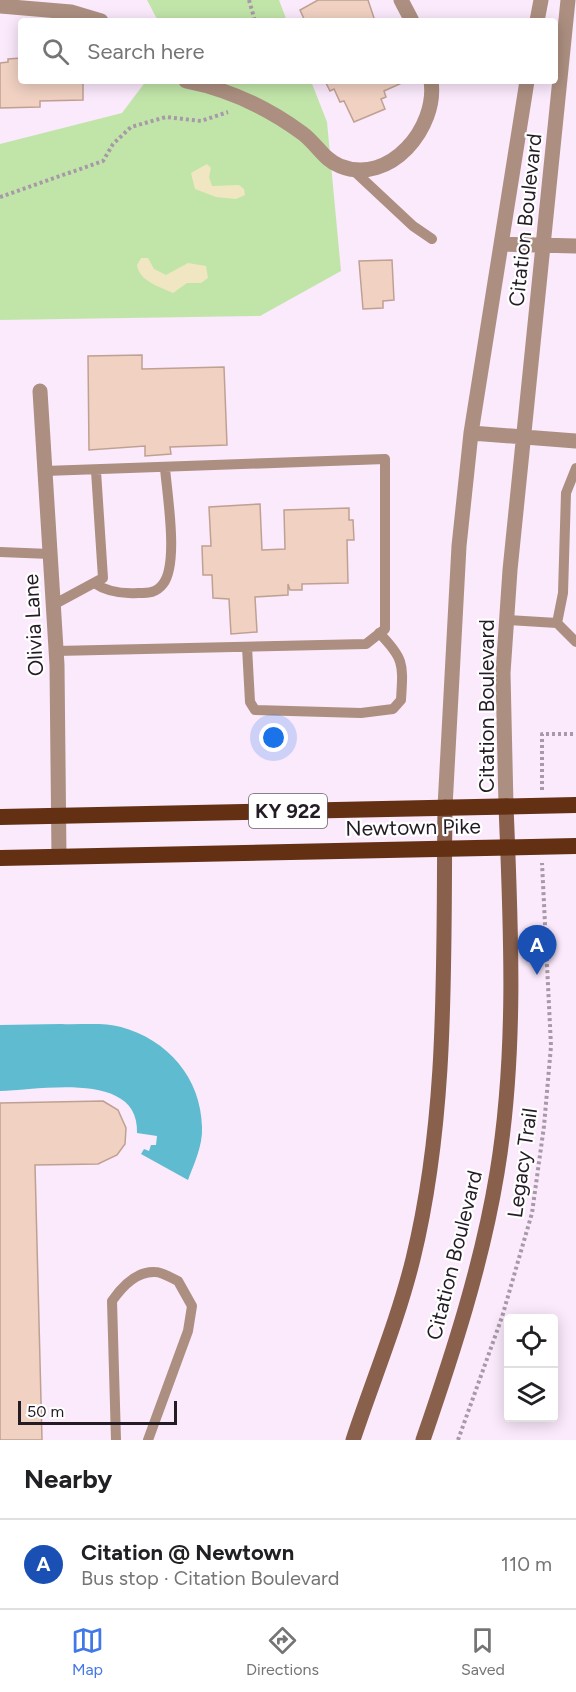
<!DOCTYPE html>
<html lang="en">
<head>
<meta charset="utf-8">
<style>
	:root { --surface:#fff; --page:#f2f2f2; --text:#202124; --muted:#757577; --line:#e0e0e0; --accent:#4277e7 }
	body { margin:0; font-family:Figtree,sans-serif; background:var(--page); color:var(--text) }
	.controls { position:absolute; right:18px; bottom:18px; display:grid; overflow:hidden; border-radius:6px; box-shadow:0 3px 15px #0003 }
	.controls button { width:54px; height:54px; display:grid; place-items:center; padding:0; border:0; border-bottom:2px solid var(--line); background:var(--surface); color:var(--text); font:30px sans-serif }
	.scale { position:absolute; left:18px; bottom:15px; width:159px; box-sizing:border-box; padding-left:6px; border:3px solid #241c25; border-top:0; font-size:16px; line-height:21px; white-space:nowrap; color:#241c25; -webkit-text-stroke:4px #fff; paint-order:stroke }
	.you { position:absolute; left:274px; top:738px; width:21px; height:21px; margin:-15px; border:4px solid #fff; border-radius:50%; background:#1a73e8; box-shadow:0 0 0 9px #1a73e833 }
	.badge { display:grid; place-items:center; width:39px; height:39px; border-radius:50%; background:var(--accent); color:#fff; font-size:20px; font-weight:700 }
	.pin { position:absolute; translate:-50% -50px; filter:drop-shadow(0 2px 3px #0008) }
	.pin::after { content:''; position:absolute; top:32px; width:21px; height:18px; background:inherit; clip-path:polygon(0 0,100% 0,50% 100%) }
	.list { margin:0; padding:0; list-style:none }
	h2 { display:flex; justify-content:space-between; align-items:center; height:78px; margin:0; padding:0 24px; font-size:26px }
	h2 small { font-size:20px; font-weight:400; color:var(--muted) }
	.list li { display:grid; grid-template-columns:39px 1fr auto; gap:18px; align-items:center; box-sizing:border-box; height:90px; padding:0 24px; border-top:2px solid var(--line) }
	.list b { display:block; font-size:22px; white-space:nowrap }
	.list p { margin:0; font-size:20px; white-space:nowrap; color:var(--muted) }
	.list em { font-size:20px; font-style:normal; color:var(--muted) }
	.icon { flex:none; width:33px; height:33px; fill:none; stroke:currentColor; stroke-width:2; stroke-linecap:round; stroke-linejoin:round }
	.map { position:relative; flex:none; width:576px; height:1440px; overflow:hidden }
	.search { position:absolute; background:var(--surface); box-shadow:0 3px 15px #0003; left:18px; right:18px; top:18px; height:66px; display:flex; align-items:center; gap:15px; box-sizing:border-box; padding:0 21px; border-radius:6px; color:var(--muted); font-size:22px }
	.sheet { height:168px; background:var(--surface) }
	nav { display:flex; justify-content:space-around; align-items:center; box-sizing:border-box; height:84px; border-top:2px solid var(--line); background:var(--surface); font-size:16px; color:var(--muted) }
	nav a { display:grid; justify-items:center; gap:3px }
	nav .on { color:var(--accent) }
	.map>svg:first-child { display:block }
	.green { fill:#c1e5a9 }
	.sand { fill:#f0e6c1 }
	.water { fill:#5fbbcf }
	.building { fill:#f0d1c2; stroke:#bfa193; stroke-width:1.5 }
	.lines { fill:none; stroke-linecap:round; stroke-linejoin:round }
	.path { stroke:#a899a9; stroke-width:4; stroke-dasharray:3 3; stroke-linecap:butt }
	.service { stroke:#ac8f80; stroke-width:10 }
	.minor { stroke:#ac8f80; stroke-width:15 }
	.secondary { stroke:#89604c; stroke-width:15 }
	.trunk { stroke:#643013; stroke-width:16 }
	.labels { text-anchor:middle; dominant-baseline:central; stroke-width:4.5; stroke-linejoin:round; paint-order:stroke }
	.shield { fill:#fff; stroke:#666066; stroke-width:1.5 }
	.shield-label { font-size:20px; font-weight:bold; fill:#241c25 }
	.street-label { font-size:21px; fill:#241c25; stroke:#fff }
</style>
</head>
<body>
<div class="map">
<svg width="576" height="1440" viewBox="0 0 576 1440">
	<rect width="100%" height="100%" fill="#fbe9fc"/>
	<path class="green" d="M147,0h132l8,21h-129z
		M146,81h165l16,41 14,149 -81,45 -260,4v-176l122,-31z"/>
	<path class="sand" d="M207,164l4,4 -2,9 3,9 27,-1 5,4 1,6 -9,4 -20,-2 -21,-8 -4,-16z
		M141,258h7l6,11 12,6 22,-12 18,3 2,12 -7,5h-14l-14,10c-13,-6 -34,-12 -36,-28z"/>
	<path class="water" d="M61,1024c19,1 42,-2 60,3 47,13 80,51 81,100 1,18 -8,37 -14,53l-47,-26 3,-5 5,2 2,-6h5l1,-9 -20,-3c3,-63 -98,-43 -137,-42v-66z"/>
	<path class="building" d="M318,0h50l7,21h-70l-5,-11z
		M21,58v23h62v19l-43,1v6l-40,1v-45l8,-1v-3z
		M325,81h76l1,2 -18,8 2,6 -5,2 4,10 -31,13 -10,-21 -4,1 -6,-13 -4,2z
		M392,260l2,40 -11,1v7l-20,1 -4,-48z
		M142,355v14l82,-2 3,78 -57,2 1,7 -26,2v-10l-56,4 -1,-94z
		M260,504l2,46 23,-1 -1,-39 65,-2v12h4l1,20h-7l1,43 -46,1v6h-12l-2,-6v11l-33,2 2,35 -26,2 -2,-35 -16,-1 -1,-23h-9l-1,-29h9l-2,-39z
		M103,1101l15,9 8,18 -1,16 -8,11 -19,9 -63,1 7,275h-42v-337z"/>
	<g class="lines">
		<path class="path" d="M249,0l6,21
			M0,197l103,-36 10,-17 18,-17 35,-10 35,4 27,-9
			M542,790v-56h34
			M458,1440l44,-123 30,-104 12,-87 7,-80 -9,-183"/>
		<path class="service" d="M352,169l61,57 19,13
			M45,471l340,-12v170l-19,15 -310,7
			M0,552l50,2
			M94,583c13,9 28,11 44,10 11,0 18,0 25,-9 16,-20 4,-90 2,-116
			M53,605l50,-27 -7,-107
			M507,620l50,3 19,19
			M557,623l6,-30 3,-100 10,-25
			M247,647l3,55 5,8 106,3 32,-4 8,-9c2,-35 4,-41 -22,-67
			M116,1440l-4,-139c9,-13 24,-30 43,-29 7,0 16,6 23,9l14,25 -4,25 -40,109"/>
		<path class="minor" d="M401,0l11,21
			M0,6l71,6 30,9
			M537,21l4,-21
			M186,81c41,8 82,27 116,52 14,10 22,27 38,33 50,20 98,-39 91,-85
			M503,244l73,2
			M40,391l17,274 2,192
			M471,433l105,8
			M506,806l-3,-133 7,-103 58,-570
			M445,807l14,-261 12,-113 56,-352"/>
		<path class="secondary" d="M353,1440c20,-60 45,-120 60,-181 36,-148 30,-301 32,-452
			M423,1440c30,-87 59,-176 74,-267 20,-120 14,-246 9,-367"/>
		<path class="trunk" d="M0,817l576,-12
			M0,858l576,-12"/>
	</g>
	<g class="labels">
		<rect class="shield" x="249" y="794" width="78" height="34" rx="4.5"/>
		<g class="shield-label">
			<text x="288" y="811">KY 922</text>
		</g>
		<g class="street-label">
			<text transform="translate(525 220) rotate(-84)">Citation Boulevard</text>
			<text transform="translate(33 625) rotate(-93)">Olivia Lane</text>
			<text transform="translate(486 706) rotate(-90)">Citation Boulevard</text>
			<text transform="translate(413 827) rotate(-1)">Newtown Pike</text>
			<text transform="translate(522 1163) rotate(-82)">Legacy Trail</text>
			<text transform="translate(454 1255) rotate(-76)">Citation Boulevard</text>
		</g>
	</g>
</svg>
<div class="controls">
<button><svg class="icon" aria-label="locate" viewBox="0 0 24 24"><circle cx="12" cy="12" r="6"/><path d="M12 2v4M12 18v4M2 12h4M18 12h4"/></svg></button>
<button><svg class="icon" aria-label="layers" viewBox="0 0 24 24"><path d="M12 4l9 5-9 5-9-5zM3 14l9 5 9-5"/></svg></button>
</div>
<div class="scale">50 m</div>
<div class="you"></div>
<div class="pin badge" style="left:537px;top:975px;background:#1a4fb4">A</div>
<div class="search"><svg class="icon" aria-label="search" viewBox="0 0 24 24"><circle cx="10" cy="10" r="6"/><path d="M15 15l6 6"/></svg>Search here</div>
</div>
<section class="sheet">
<h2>Nearby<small></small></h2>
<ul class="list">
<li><span class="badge" style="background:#1a4fb4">A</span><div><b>Citation @ Newtown</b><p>Bus stop · Citation Boulevard</p></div><em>110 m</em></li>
</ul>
</section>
<nav>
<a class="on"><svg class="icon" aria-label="map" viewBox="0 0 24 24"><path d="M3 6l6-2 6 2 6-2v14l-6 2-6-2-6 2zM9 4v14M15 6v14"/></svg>Map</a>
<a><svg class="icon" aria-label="directions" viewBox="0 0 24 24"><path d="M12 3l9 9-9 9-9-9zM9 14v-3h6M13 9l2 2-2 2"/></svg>Directions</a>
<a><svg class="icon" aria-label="saved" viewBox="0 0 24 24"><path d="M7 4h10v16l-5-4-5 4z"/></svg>Saved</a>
</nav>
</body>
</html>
